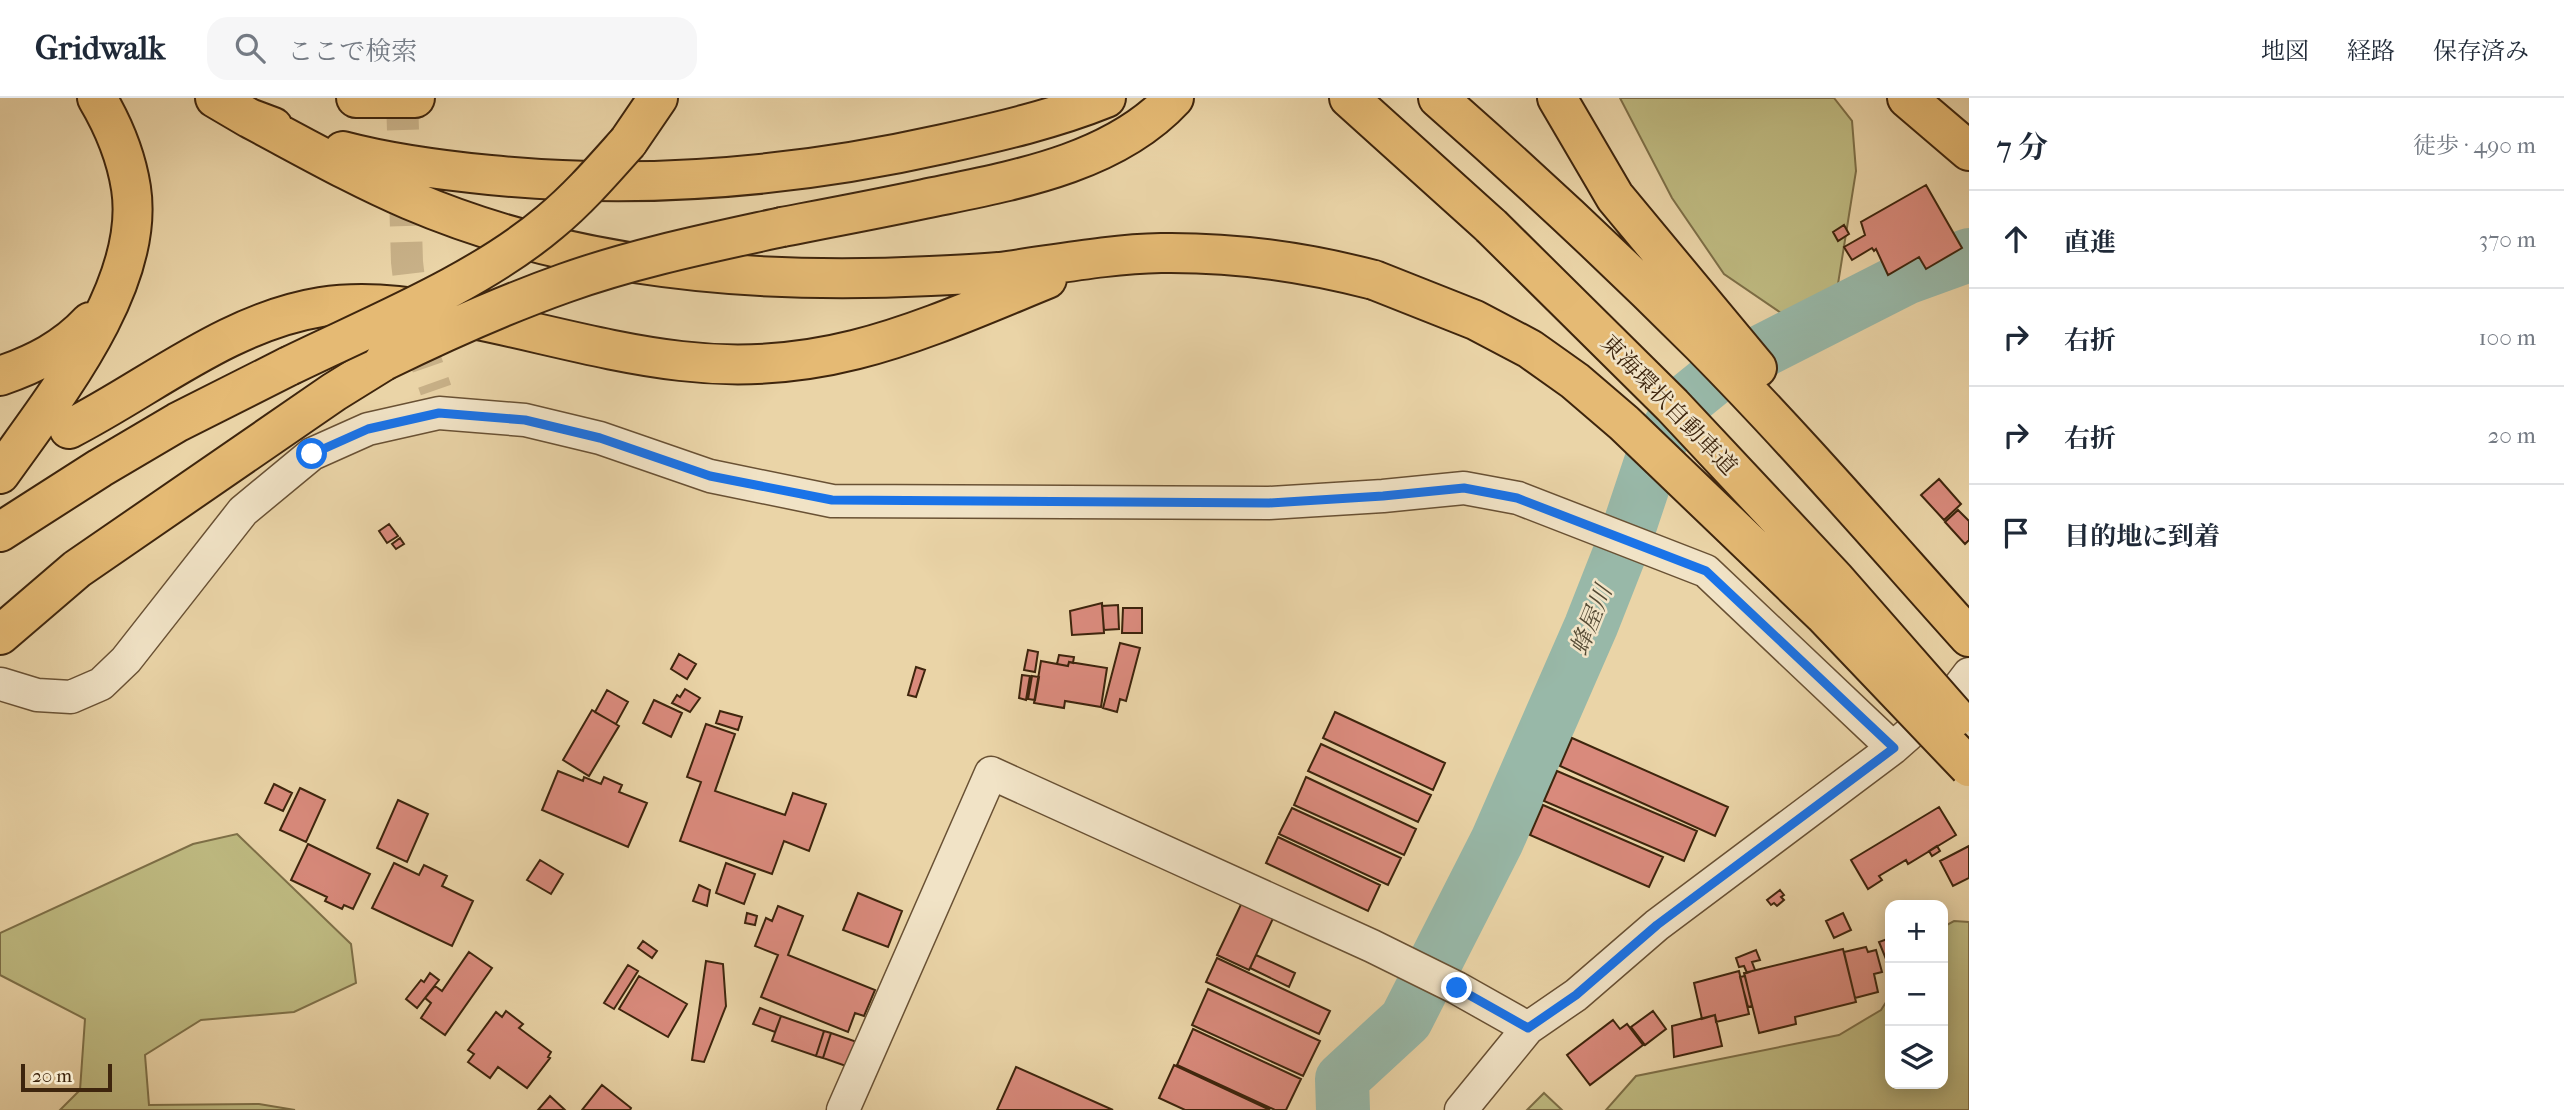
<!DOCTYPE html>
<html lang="ja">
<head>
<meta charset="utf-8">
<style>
	:root { --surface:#fff; --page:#f6f6f7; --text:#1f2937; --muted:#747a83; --line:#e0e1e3 }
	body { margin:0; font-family:"IM FELL French Canon","Noto Serif JP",serif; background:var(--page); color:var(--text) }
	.controls { position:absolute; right:21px; bottom:21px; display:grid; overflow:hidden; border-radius:14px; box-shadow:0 4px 18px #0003 }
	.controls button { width:63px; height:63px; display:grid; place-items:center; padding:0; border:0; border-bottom:2px solid var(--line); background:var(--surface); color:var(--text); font:35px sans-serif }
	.scale { position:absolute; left:21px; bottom:18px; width:91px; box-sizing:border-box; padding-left:7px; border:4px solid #3e250d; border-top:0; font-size:19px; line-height:24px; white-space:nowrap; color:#3e250d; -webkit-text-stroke:5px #f1e3c6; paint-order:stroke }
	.stop { position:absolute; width:21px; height:21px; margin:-16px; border:5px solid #1a73e8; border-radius:50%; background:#fff }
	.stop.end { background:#1a73e8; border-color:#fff; box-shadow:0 2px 7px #0008 }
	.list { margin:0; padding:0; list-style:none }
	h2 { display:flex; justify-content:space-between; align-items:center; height:91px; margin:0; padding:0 28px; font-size:30px }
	h2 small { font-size:23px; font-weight:400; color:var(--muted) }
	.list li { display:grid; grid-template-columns:46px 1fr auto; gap:21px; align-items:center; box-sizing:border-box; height:98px; padding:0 28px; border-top:2px solid var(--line) }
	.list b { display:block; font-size:26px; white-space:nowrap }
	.list em { font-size:23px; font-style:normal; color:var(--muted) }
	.icon { flex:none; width:38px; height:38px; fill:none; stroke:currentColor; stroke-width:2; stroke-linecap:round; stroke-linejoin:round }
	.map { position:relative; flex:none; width:1969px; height:1012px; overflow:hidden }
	header { display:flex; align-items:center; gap:42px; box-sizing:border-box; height:98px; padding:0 35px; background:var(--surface); border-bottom:2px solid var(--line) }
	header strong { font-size:33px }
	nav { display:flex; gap:38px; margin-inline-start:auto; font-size:24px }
	.search { width:490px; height:63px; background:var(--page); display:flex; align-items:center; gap:18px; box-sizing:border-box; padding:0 24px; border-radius:21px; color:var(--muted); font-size:26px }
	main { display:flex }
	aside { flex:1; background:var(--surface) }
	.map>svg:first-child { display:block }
	.green { fill:#bfbb82; stroke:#7e7048; stroke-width:2 }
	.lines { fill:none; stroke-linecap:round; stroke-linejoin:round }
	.river { stroke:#98b8a8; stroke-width:54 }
	.building { fill:#d98a7c; stroke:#3e250d; stroke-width:2 }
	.minor-tunnel { stroke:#c8b188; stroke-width:32; stroke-dasharray:32 16; stroke-linecap:butt }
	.minor-casing { stroke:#695134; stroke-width:35 }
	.highway-casing { stroke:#3e250d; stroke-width:42 }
	.minor { stroke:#f1e3c6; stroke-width:32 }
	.highway { stroke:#e5ba74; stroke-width:38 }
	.highway-bridge-casing { stroke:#3e250d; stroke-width:42; stroke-linecap:butt }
	.highway-bridge { stroke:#e5ba74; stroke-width:38 }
	.route { stroke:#1a73e8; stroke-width:9 }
	.labels { text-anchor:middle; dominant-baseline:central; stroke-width:5; stroke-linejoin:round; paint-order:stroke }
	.street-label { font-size:23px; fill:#3e250d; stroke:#f1e3c6 }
	.water-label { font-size:24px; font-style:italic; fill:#544a34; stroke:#f1e3c6 }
</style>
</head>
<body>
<header>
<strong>Gridwalk</strong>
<div class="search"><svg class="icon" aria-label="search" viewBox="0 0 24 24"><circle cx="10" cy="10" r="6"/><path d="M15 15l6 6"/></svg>ここで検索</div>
<nav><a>地図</a><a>経路</a><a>保存済み</a></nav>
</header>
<main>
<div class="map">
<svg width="1969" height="1012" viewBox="0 0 1969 1012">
	<rect width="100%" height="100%" fill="#ead4a7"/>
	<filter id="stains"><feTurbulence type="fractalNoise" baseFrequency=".00286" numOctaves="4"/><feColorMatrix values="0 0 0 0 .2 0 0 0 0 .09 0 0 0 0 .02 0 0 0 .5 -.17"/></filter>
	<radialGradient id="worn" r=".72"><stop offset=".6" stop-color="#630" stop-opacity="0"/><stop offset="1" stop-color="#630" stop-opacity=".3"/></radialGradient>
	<path class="green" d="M1620,0h214l18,23 4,50 -18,113 -12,20 -42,11 -60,-41 -52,-76z
		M237,736l114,110 5,39 -62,29 -93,8 -56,35 4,50 110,-1 36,6h-235l20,-20 5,-71 -85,-44v-42l193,-89z
		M1954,823l15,1v188h-363l30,-34 203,-41 42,-25 9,-14v88h53v-157z
		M1544,995l18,17h-35z"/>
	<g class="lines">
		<path class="river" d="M1343,1012l-1,-31 64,-59 91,-179 94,-215 35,-89 29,-87 31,-49 37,-30 183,-93 63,-23"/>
	</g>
	<path class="building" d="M1926,87l36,63 -36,21 -7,-12 -31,18 -12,-26 -2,2 -2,-3 -20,12 -8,-13 21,-12 -4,-13z
		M1844,127l5,9 -11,7 -5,-9z
		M1939,381l22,25 -17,16 -23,-25z
		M1958,412l11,11v19l-4,4 -20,-22z
		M389,426l9,12 -11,7 -8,-12z
		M400,440l4,6 -8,5 -4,-5z
		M1102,505l2,30 -32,2 -2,-24z
		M1118,507l1,24 -15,1 -2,-24z
		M1123,510h19v25h-20z
		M1120,545l20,5 -14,53 -6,-2 -3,13 -14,-4z
		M1028,552l10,2 -3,20 -11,-2z
		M679,556l17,10 -9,15 -16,-10z
		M1059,557l15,2 -1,6 -4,-1 -1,4 -11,-2z
		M1041,563l27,5 1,-4 38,6 -6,39 -36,-6 -1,7 -30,-5z
		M916,569l9,3 -9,27 -8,-2z
		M1022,577l8,1 -4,24 -7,-2z
		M1032,578l7,1 -4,23 -7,-1z
		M685,591l15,9 -10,14 -18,-9 5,-8 3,2z
		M607,592l21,12 -12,22 -21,-12z
		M654,602l28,13 -11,24 -28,-14z
		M592,612l27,16 -30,50 -26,-16z
		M720,613l22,6 -4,13 -22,-7z
		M1335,614l110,51 -12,27 -110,-52z
		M706,626l29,10 -20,57 70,24 8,-22 33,11 -17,47 -25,-10 -12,33 -92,-33 21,-59 -14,-5z
		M1572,640l156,69 -13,29 -155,-70z
		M1321,646l110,51 -13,27 -110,-51z
		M558,673l25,10 1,-4 17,7 3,-7 18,8 -3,7 28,11 -19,44 -86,-37z
		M1557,673l140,60 -13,30 -140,-60z
		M1306,679l110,52 -12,26 -110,-50z
		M274,686l18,9 -9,18 -18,-8z
		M300,690l25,12 -19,42 -26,-12z
		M398,702l30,14 -21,48 -30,-14z
		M1543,707l120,52 -14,30 -119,-52z
		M1939,709l17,28 -48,29 -2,-4 -27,16 3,4 -14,9 -17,-29z
		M1292,710l109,50 -13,27 -109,-51z
		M1278,739l102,48 -12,26 -102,-48z
		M308,746l62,30 -17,35 -9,-4 -2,4 -17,-8 2,-4 -36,-17z
		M1937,748l3,5 -8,5 -3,-5z
		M1969,748v32l-16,8 -13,-25z
		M540,762l23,14 -12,20 -24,-14z
		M394,765l25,12 5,-10 23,11 -5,10 31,15 -21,45 -80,-38z
		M726,765l29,11 -11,30 -28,-11z
		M699,787l11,5 -3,16 -14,-5z
		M1780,792l4,5 -3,2 3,3 -7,6 -3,-3 -3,2 -4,-5z
		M858,795l44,18 -14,36 -45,-17z
		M1245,798l32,14 -28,60 -32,-15z
		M778,808l25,10 -15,39 87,35 -11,26 -9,-3 -7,19 -87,-35 17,-42 -23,-9 11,-28 6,3z
		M747,815l10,3 -2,9 -10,-2z
		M1843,815l8,17 -17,8 -8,-17z
		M1890,840v20l-4,1 -7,-17z
		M643,843l14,10 -5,7 -14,-10z
		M1866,849l2,5 8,-2 6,22 -8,2 4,18 -23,6 -11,-46z
		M1843,851l13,53 -61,15 1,7 -37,9 -15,-60z
		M1756,852l4,10 -8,2 3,8 -8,3 -3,-7 -5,1 -3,-9z
		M469,854l23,16 -47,67 -24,-17 10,-15 -6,-5 10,-12 7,5z
		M1256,857l39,18 -6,14 -39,-19z
		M1217,860l113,53 -11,23 -113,-52z
		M706,863l17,3 3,42 -22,56 -12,-2z
		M628,867l10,6 -24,38 -10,-6z
		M1739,873l10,43 -33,8 -1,-7 -13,4 -8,-36z
		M430,875l9,7 -22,28 -11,-9 15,-19 3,2z
		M639,878l48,28 -19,33 -49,-28z
		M1745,878l7,30 -4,1 -8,-30z
		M1208,891l112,52 -17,35 -111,-51z
		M760,910l21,8 -6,16 -22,-8z
		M506,913l17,13 -4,4 32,24 -3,5 2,1 -23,30 -29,-21 -8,11 -22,-16 6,-8 -6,-4 28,-38 6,5z
		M1653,913l13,18 -21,16 -14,-18z
		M1715,917l7,31 -48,11 -2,-31z
		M781,918l43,15 -8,25 -44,-15z
		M1613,922l7,9 7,-5 16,21 -53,40 -23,-30z
		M1193,931l108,50 -15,31h-11l-98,-45z
		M824,933l7,2 -8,25 -7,-2z
		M831,935l26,9 -11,24 -23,-8z
		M1174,967l96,45h-85l-26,-12z
		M1016,969l97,43h-116z
		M602,987l29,23 -1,2h-48z
		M550,998l15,14h-27z"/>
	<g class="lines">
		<path class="minor-tunnel" d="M402,0l5,164 8,68 21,60"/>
		<defs>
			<path id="minor" d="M1,586l36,11 34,2 30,-13 25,-24 117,-149 69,-57 56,-25 71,-16 86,7 75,18 110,38 122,25 437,2 114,-7 81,-8 54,10 188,73 187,177
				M843,1012l148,-337 381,173 85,42 71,40
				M1461,1012l67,-82 48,-33 81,-70 236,-177 60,-53 16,-21"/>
			<path id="highway" d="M215,0l34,20 24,9
				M356,0h59
				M1349,0l142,128
				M1438,0c90,79 178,161 263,246 93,94 180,195 268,293
				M1557,0l58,99 142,171
				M1907,0l62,53
				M249,20c53,28 105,58 161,82 161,69 346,85 520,76 23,-1 46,-2 69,-4 54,-7 108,-18 162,-19 72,-1 144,9 213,27
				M628,44l30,-44
				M343,53c49,13 97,19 147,24 151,15 305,2 453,-31 55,-12 111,-25 163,-46
				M782,129c47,-9 95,-18 142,-28 86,-18 188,-34 250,-101
				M0,278c35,-12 65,-27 90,-54
				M69,331c82,-42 159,-107 252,-122 51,-8 102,1 152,12 69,14 138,34 208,42 142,17 239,-30 366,-82
				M0,376c53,-75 146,-189 131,-286 -5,-32 -18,-63 -34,-90
				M0,434l100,-64 78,-46 111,-56
				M0,537l77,-66 257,-177 50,-31"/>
		</defs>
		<use href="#minor" class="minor-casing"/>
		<use href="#highway" class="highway-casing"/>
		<use href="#minor" class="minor"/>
		<use href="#highway" class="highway"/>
		<defs>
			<path id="highway-bridge" d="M1491,128l181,179 163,174 121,138
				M1374,182l101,40 55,29 45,32 49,42 199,191 146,153
				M384,263c59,-29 119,-56 181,-78 70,-25 144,-40 217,-56
				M289,268c84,-41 189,-83 261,-144 29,-24 53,-52 78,-80"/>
		</defs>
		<use href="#highway-bridge" class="highway-bridge-casing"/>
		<use href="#highway-bridge" class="highway-bridge"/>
	</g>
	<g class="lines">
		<path class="route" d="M312,356l56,-25 71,-16 86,7 75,18 110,38 122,24 437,3 114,-7 81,-8 53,10 189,73 188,177 -237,177 -81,70 -48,33 -71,-40"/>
	</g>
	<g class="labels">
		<g class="street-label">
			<text transform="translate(1669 307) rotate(46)">東海環状自動車道</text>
		</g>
		<g class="water-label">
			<text transform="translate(1591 522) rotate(-68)">蜂屋川</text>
		</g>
	</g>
	<rect width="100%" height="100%" filter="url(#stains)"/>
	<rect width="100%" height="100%" fill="url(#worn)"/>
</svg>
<div class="controls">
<button>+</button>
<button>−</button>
<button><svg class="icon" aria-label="layers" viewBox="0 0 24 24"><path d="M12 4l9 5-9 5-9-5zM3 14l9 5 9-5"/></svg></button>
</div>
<div class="scale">20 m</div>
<div class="stop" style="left:312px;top:356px"></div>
<div class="stop end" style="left:1457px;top:890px"></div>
</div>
<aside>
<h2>7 分<small>徒歩 · 490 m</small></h2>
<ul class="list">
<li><svg class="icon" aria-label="ahead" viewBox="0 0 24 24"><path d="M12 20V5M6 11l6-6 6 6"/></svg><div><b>直進</b></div><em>370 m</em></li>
<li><svg class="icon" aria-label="right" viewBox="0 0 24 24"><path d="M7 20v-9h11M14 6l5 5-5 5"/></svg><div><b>右折</b></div><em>100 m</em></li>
<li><svg class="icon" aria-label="right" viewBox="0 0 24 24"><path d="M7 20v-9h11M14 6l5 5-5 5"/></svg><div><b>右折</b></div><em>20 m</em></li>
<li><svg class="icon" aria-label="arrive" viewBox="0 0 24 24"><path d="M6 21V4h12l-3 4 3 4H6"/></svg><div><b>目的地に到着</b></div></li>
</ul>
</aside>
</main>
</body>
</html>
